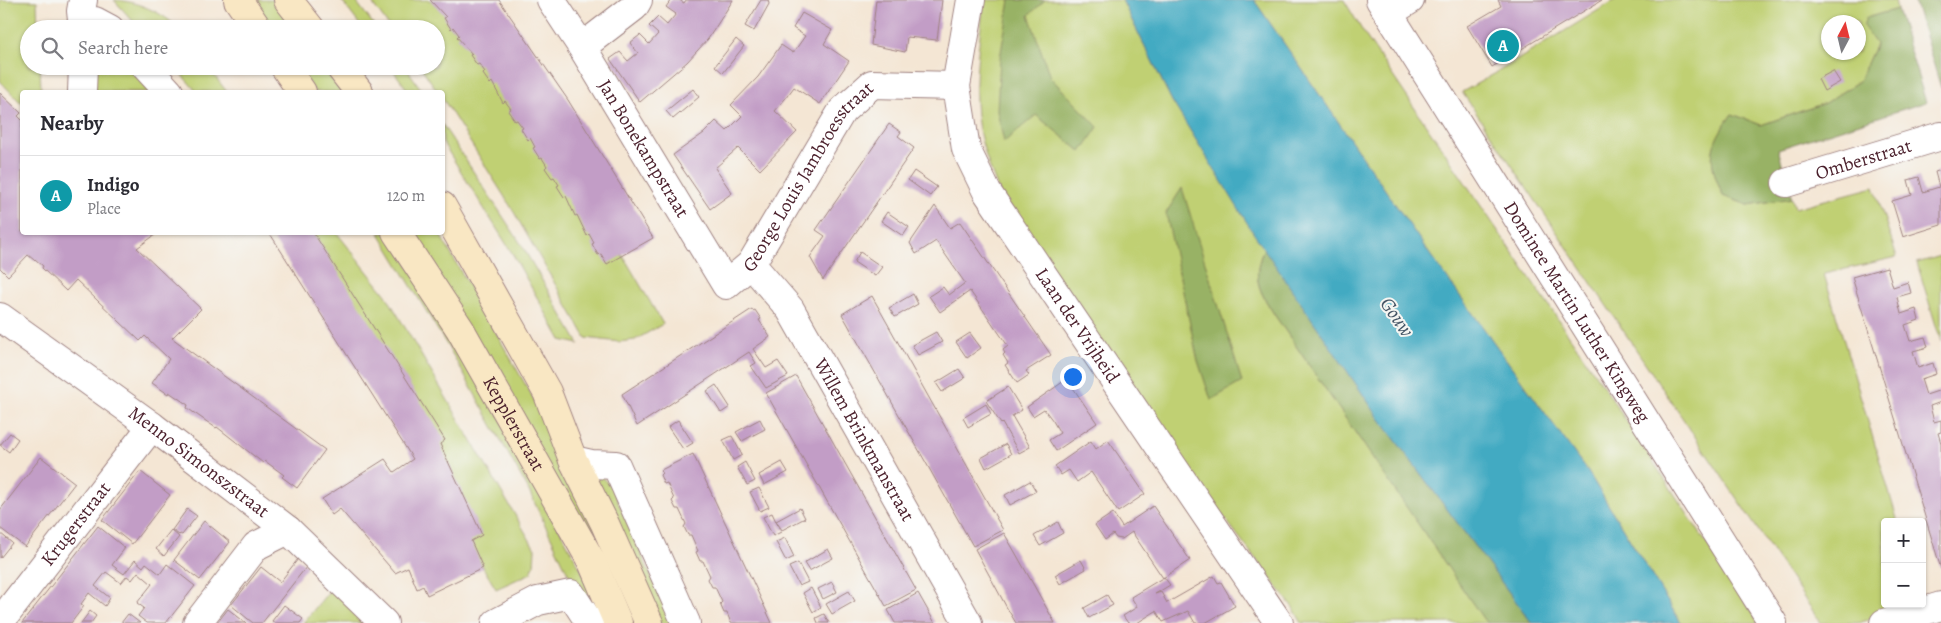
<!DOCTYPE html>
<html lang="en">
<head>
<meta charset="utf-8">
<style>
	:root { --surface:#fff; --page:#f7f7f7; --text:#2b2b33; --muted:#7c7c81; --line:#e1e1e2; --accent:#b5179e }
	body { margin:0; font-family:Alegreya,serif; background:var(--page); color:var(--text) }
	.controls { position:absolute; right:15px; bottom:15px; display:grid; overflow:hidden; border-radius:5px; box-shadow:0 1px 4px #0004 }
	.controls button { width:45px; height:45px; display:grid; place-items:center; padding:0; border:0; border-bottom:1px solid var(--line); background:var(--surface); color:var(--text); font:25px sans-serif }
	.compass { position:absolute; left:1821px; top:15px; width:45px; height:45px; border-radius:50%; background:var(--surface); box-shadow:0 1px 4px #0004; rotate:7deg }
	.you { position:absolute; left:1072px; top:376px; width:18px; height:18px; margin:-12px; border:4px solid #fff; border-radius:50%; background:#1a73e8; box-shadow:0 0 0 8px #1a73e833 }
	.badge { display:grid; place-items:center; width:32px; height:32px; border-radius:50%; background:var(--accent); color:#fff; font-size:16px; font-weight:700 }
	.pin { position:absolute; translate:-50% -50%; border:2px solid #fff; box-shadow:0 1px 5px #0006 }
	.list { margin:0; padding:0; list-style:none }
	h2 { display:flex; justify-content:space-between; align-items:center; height:65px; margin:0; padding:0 20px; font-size:21px }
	h2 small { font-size:16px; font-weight:400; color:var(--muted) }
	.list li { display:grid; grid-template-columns:32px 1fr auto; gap:15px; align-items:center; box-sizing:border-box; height:80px; padding:0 20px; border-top:1px solid var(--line) }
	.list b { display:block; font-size:19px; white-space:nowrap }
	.list p { margin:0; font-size:16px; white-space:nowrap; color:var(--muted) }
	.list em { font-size:16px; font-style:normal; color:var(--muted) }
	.icon { flex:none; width:28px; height:28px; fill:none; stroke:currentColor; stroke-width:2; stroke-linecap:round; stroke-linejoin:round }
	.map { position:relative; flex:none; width:1941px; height:623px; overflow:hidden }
	.search { position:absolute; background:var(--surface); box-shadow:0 1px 4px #0004; left:20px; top:20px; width:425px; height:55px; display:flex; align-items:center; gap:12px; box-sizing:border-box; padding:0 18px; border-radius:28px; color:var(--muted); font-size:19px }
	.panel { position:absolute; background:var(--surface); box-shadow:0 1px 4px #0004; left:20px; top:90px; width:425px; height:145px; border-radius:5px }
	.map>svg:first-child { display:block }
	.green { fill:#c0d073; stroke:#85784f; fill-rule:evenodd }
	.forest { fill:#98b265; stroke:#716848 }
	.water { fill:#42aac2; stroke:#466476 }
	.building { fill:#c29dc6 }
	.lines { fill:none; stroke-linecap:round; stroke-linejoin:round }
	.minor-casing { stroke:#9f8280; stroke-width:30 }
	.secondary-casing { stroke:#9f8280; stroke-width:30 }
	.minor { stroke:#fff; stroke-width:28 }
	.secondary { stroke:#f9e7c3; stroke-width:28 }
	.labels { text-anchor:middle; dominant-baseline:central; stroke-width:4; stroke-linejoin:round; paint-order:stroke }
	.street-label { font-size:19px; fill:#4a1f2b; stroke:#f6f6f2 }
	.water-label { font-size:20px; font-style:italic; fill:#475767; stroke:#f6f6f2 }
</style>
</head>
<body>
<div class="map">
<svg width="1941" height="623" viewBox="0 0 1941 623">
	<rect width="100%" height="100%" fill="#f6f6f2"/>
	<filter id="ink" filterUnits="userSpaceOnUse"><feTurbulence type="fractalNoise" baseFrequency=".02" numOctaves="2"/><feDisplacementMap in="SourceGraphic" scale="10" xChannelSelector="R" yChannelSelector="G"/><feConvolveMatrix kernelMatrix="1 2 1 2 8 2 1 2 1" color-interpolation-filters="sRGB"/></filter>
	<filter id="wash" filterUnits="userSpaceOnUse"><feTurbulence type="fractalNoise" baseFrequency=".0096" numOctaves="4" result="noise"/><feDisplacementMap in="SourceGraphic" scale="20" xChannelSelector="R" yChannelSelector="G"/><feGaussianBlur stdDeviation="1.12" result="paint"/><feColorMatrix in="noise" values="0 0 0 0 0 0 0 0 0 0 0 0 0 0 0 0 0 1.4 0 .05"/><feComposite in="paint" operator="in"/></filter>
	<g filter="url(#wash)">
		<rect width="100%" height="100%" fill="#f4e6d4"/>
		<path class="green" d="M0,0l37,1 1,28h-9v37h11l1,26h-19v12l-22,-23z
			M114,0c19,0 52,13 64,29h-38z
			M252,0h21l24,29h-28z
			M341,0h14l22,29h-14z
			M370,0h73l182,259 38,65 -28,16 -16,2 -33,-4 -75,-131 -68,-108 -1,-7h-4l-18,-26h16v-37h-45z
			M984,0h138l50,101 92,147c-13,32 -5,42 12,69l211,306h-185l-8,-14 -142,-186 -151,-226c-10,-26 -21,-53 -24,-81 -4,-38 3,-78 7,-116z
			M1254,0h90l21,35 241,355 153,233h-78l-93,-151 -157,-216z
			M1615,0h280l2,9 -31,9 10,26 -17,37 -34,22 -64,22 -29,-11c-24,33 -24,45 -9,82l25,9 44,-7 3,10 79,-21 23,70 -73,17 74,248h-13v82h28l-54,19h-38l-359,-531 34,-19zM1828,22h30v30h-30z
			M94,66h35l26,26h-60z
			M174,66h33l20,26h-30z
			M296,66h31l17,26h-29z
			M390,66h15l18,26h-14z
			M442,124l79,120 58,100 -18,-4 -49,-87 -69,-110z
			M283,233h54l49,62 149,254 -1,16 -3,8 -35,16z
			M379,233h9l85,133 130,245 -6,1 -20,-20 -49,-103 -75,-134z
			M407,233h32l97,170 40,79 63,141h-11z
			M1941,256v86l-24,-79z
			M591,473l10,4 10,9 61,137h-15z
			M334,585l32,38h-63z"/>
		<path class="forest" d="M1010,0h35l-16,15 21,62 48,50 -17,25 -45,-37 -32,27 -7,-31 3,-53z
			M1914,0h24l3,10v78z
			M1897,9l29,93 -148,47 14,49 -44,7 -25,-9c-16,-37 -15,-49 9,-82l29,11 64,-22 34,-22 17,-37 -13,-18 3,-8z
			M1182,188l60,194 -31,18 -13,-39 -32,-148z
			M1264,248l115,170 153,205h-45l-3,-3 -208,-303c-17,-27 -25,-37 -12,-69z"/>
		<path class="water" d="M1122,0h132l177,256 157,216 93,151h-149l-153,-205 -125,-184 -82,-133z"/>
		<g id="blocks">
			<path class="building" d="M430,0h69l69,100 85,138 -46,26 -6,-10 -3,1 -6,-11 2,-1 -5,-9 -2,2 -10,-21 -2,1 -9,-20 -2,1 -7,-11 2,-1 -5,-8 -2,1 -7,-10 2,-2 -5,-8 -2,1 -7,-11 2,-1 -5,-9 -2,2 -7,-11 2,-1 -6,-8 -2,1 -7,-10 3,-2 -6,-8 -2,2 -11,-21 -2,2 -7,-10 2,-2 -6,-8 -2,1 -7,-10 2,-1 -15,-17 2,-2 -6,-8 -2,2 -7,-11 2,-1z
				M671,0h8l5,3 2,-3h47l-25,39 -21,23 -47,40 -30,-43 10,-7 8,9 10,-8 -8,-10 10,-8 9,9 9,-10 -9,-8 9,-9 9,8 9,-11 -10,-7z
				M761,0h7l1,4 -15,27 -9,-5z
				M876,0h66l-5,40 -30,-3 -2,15 -34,-7z
				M1498,0h104l-110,67 -25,-41 34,-20z
				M802,13l30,17 -8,14 25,17 -29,43 -26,-17 -9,12 -10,12 22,21 -37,38 -22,-22 -23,20 17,25 -22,16 -37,-54 31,-22 12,-12 11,10 15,-15 -11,-11 27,-28 23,-32 12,8 12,-17 -12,-8z
				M736,39l8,7 -21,27 -8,-7z
				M1833,71l7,11 -16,9 -6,-12z
				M693,89l6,8 -26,22 -7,-8z
				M0,93l21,20 -3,3 4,4v112h137l-22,16 64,61 -29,29 153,112 -28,38 -15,-11 2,-2 -19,-14 -2,2 -46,-36 -1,1 -29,-20 1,-3 -19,-13 -1,2 -16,-11 17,-24 -24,-23 -5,5 -64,-61 -10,11 -24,-23 1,-2 -8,-7 -1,1 -6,-5 -20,21 -8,-8z
				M889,124l12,8 -3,4 16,12 -91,132 -13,-23 15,-21 -9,-6z
				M1941,170v55l-38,12 -11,-36 20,-6 -4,-15 11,-3 4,15 16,-5 -4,-15z
				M914,171l23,16 -7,9 -22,-16z
				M935,206l15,22 10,-6 91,133 -25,16 3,4 -12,8 -12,-18 3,-2 -5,-8 2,-2 -2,-3 5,-4 -38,-55 -30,21 -11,-16 14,-9 6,8 16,-12 -29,-42 -20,13 -6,-11z
				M887,212l22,15 -6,9 -22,-15z
				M269,232h44l132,208 -5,4 42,91 -11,6 12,27 -56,27 -4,-9 -6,3 -9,-22 -13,6 -55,-64 -8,6 -10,-16 63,-40 9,13 19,-13z
				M860,252l22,15 -7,9 -21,-14z
				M1887,267l6,20 15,-5 3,11 -14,4 4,17 15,-5 3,11 -14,5 5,16 15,-4 3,10 -15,4 5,17 15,-5 3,11 -15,5 5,16 15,-5v12l-11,4 4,16 7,-2v12l-3,1 3,10v126l-89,-292z
				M913,294l5,10 -23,13 -6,-9z
				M872,296l131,234 -30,16 -131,-232z
				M752,309l1,2 2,-1 6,9 -2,1 11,17 -17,12 13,19 12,-7 10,15 -22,12 -15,-22 5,-3 -7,-11 -112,74 -15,-32z
				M936,332l6,10 -24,13 -6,-10z
				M970,333l11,15 -14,10 -11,-16z
				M959,369l6,9 -23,14 -6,-9z
				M796,376l120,214 -30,16 -120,-213z
				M1067,379l30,44 -41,28 -7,-11 11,-7 -7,-12 -9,-12 -11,7 -6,-9z
				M716,385l14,22 -9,6 -14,-22z
				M1008,387l14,23 -10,6 18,31 -11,6 -17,-30 -1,1 -15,-23z
				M986,404l5,10 -23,13 -5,-9z
				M760,419l5,10 -23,12 -6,-9z
				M678,420l15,23 -10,6 -15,-22z
				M10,433l8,6 -9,13 -9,-7z
				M732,436l10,19 -9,5 -10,-20z
				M1108,440l37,54 -27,18 -27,-40 -14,10 -8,-12 -8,5 -6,-9 36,-25 5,8z
				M1006,444l5,10 -25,14 -5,-10z
				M693,454l61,130 18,39h-41l-4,-10h-3l-4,-9 2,-2 -7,-15h-3l-4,-8 2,-3 -7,-15h-3l-4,-9 2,-1 -7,-16h-3l-4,-8 2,-3 -7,-15h-3l-4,-8 2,-2 -7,-16 -3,1 -4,-9 2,-2 -1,-3z
				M41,457l34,26 -50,64 -25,-19v-18z
				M745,462l10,19 -8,4 -10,-18z
				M782,462l6,10 -24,13 -5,-10z
				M140,471l30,24 -38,49 -30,-24z
				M1030,481l6,10 -26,14 -5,-10z
				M759,488l10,19 -9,4 -10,-19z
				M1153,506l37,54 -27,18 -31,-46 -10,7 -6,-1 -3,-4 -8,6 -10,-15 18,-12 9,14z
				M800,508l5,10 -23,12 -6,-9z
				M187,509l10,7 -15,19 -2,-1 -1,1 -7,-5z
				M772,513l9,19 -8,4 -10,-19z
				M204,521l26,21 -30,38 -26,-20z
				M1058,522l5,11 -23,13 -6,-10z
				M98,526l27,22 -13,17 12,9 11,-14 8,7 3,-4 14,11 7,-10 28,22 -29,37h-19l-9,-7 6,-8 -7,-5 15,-19 -14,-12 -6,8 -5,-4 -6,7 -15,-11 -11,14 15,12 -5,8 -16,-13 -8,11 3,2 -13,17h-49z
				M171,530l8,7 -15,19 -8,-7z
				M0,533l12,10 -12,15z
				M1004,533l11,19 40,71h-39l-9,-15 -32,-59z
				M785,538l9,19 -8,4 -10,-19z
				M828,549l5,9 -24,13 -5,-8z
				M298,559l9,7 -45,57h-9l-22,-18 30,-38 19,15z
				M1081,560l5,9 -26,15 -5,-9z
				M798,563l10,19 -9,4 -10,-19z
				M1214,576l4,7 3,-1 14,24 -30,17h-10l-7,-12 -25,11 -7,-11 -19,12h-9l-5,-7 14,-9 -6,-10 33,-20 6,8 -15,9 6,-2 6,11z
				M832,582l5,10 -14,7 -5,-10z
				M811,588l10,19 -8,5 -10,-19z
				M849,591l6,10 -23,13 -6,-10z
				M918,593l17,30h-40l-7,-13z
				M1107,595l6,10 -24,13 -5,-10z
				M284,605l19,14 -3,4h-25l-3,-2z
				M228,609l18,14h-29z
				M90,611l6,5 -5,7h-10z
				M128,614l12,9h-19z
				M824,614l5,9h-11l-2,-5z"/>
		</g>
	</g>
	<g filter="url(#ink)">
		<use href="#blocks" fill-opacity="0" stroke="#9f8280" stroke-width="1"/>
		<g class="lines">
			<defs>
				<g id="minor">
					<path d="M83,0l-2,11 2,18"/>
					<path id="s1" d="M551,0l31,47 144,238 25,-21 91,-153 30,-27 84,2"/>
					<path id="s2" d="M971,0l-15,86 10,63 21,43 292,431"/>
					<path id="s3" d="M1380,0l393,623"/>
					<path d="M1389,13l21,-13"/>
					<path d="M83,21h12l15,8"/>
					<path d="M582,47l52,-40 4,-7"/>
					<path d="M145,66l24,26"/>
					<path d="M82,92l1,-26"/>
					<path id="s4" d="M1786,183l155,-47"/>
					<path id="s5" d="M751,264l39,45 178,314"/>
					<path id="s6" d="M0,317l152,109 136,104 96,93"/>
					<path d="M573,460l18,4 25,1 70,158"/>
					<path id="s7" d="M0,622l152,-196"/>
					<path d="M197,623l59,-77 32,-16"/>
					<path d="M496,623l42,-22 33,-7 19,29"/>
					<path d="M1884,623l57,-17"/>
				</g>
				<g id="secondary">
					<path d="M238,0l20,29"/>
					<path d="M288,0l23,29"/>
					<path d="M284,66l18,26"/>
					<path d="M339,66l20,26"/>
					<path d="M442,206l105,186 26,68 32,64 44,99"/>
					<path id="s8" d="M396,232l64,97 132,233 26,61"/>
				</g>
			</defs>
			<use href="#minor" class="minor-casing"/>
			<use href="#secondary" class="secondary-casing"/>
			<use href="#minor" class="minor"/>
			<use href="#secondary" class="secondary"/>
		</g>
	</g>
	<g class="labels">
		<g class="street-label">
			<text stroke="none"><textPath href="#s1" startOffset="175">Jan Bonekampstraat</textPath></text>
			<text stroke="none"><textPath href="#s4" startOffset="81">Omberstraat</textPath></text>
			<text stroke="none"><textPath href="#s1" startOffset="472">George Louis Jambroesstraat</textPath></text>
			<text stroke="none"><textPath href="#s3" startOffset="369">Dominee Martin Luther Kingweg</textPath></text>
			<text stroke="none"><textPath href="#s2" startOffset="360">Laan der Vrijheid</textPath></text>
			<text stroke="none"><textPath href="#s8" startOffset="225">Kepplerstraat</textPath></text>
			<text stroke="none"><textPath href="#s5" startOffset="210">Willem Brinkmanstraat</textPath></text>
			<text stroke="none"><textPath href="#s6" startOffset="246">Menno Simonszstraat</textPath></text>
			<text stroke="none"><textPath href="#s7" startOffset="124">Krugerstraat</textPath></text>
		</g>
		<g class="water-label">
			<text transform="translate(1397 317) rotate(55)">Gouw</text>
		</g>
	</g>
</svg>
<div class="controls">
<button>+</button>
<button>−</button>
</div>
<svg class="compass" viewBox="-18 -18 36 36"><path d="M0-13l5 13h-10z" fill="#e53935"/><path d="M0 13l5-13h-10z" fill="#7c7c81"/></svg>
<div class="you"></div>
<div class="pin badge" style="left:1503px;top:46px;background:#0f9aa8">A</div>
<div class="search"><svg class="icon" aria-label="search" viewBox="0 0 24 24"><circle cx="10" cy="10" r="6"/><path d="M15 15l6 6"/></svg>Search here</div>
<section class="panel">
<h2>Nearby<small></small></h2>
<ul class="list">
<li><span class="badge" style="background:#0f9aa8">A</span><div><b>Indigo</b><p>Place</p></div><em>120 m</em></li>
</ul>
</section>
</div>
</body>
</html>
